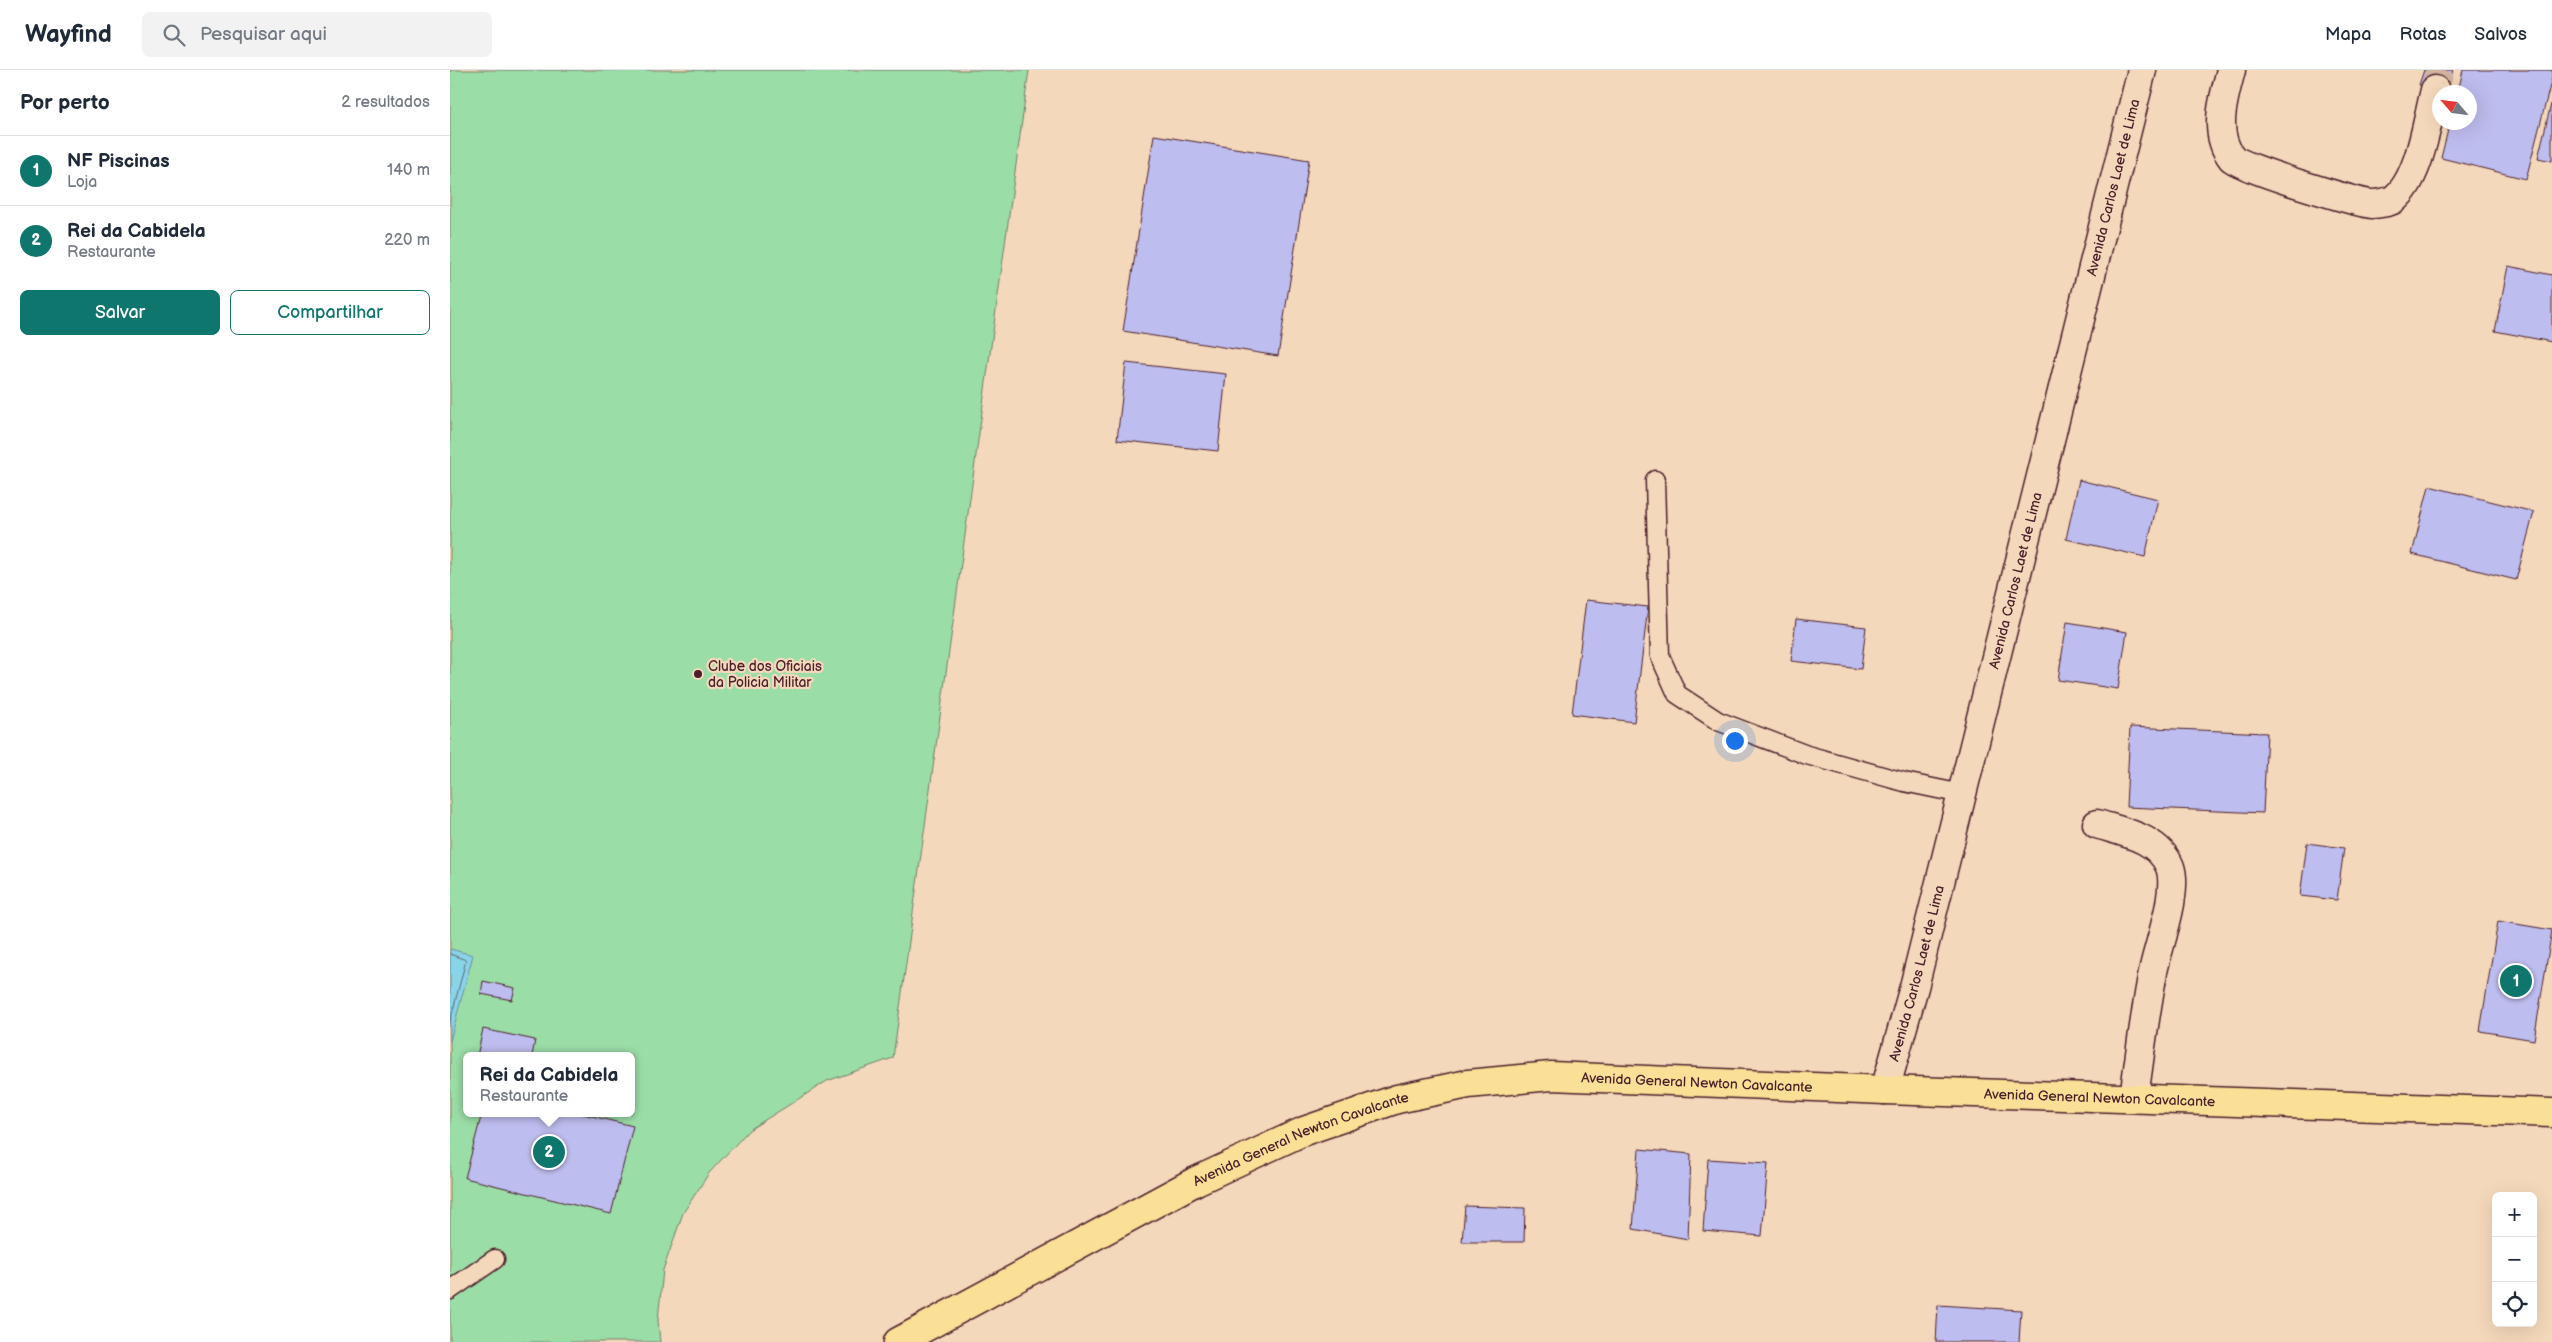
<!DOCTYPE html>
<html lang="pt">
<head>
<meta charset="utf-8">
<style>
	:root { --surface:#fff; --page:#f2f2f3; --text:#1f2937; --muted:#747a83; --line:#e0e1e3; --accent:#0f766e }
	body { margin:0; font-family:"Balsamiq Sans",sans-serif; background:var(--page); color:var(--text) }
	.controls { position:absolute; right:15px; bottom:15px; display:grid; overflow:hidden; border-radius:8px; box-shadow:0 5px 20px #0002 }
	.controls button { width:45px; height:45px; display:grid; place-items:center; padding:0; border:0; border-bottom:1px solid var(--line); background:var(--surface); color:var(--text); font:25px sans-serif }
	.compass { position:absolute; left:1982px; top:15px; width:45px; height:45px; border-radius:50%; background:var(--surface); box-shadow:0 5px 20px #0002; rotate:298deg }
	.you { position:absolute; left:1284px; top:670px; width:18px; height:18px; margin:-12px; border:4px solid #fff; border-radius:50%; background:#1a73e8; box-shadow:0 0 0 8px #1a73e833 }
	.badge { display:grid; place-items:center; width:32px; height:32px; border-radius:50%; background:var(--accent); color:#fff; font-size:16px; font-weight:700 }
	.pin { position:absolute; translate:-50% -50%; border:2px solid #fff; box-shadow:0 1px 5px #0006 }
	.popup { position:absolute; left:13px; top:982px; width:172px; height:65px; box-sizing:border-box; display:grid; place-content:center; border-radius:8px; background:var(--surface); filter:drop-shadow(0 1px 4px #0005); font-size:16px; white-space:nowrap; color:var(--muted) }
	.popup b { font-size:19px; color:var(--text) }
	.popup::after { content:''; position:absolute; left:50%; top:100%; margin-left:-10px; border:10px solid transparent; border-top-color:var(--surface) }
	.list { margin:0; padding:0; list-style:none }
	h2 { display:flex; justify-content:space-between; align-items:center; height:65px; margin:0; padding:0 20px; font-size:21px }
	h2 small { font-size:16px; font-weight:400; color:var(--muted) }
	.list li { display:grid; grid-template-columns:32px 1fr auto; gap:15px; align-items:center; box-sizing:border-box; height:70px; padding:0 20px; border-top:1px solid var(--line) }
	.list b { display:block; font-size:19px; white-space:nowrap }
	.list p { margin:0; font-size:16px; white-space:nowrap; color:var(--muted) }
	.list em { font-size:16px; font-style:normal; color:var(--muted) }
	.actions { display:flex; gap:10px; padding:15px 20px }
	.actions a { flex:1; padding:11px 0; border:1px solid var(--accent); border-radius:8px; text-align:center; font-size:18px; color:var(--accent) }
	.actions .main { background:var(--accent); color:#fff }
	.icon { flex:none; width:28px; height:28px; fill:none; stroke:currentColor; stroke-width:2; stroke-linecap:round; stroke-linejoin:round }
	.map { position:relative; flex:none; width:2102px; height:1272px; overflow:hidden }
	header { display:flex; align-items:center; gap:30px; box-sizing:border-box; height:70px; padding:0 25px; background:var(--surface); border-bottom:1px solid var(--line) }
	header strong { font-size:24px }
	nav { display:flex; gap:28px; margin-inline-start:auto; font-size:18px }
	.search { width:350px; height:45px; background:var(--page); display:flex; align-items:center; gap:12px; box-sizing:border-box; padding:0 18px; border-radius:8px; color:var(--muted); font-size:19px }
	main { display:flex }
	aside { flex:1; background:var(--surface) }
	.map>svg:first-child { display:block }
	.green { fill:#9bdda7; stroke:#727e69; fill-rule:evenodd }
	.water { fill:#88d4e8; stroke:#6f8c9c }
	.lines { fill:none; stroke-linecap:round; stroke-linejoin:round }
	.shore { stroke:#636777; stroke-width:1 }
	.building { fill:#bebdef; stroke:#4a1f2b }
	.minor-tunnel { stroke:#d2b39e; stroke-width:28; stroke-dasharray:28 14; stroke-linecap:butt }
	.service-casing { stroke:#4a1f2b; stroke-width:21 }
	.minor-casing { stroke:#4a1f2b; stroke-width:31 }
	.tertiary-casing { stroke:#4a1f2b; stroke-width:31 }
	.primary-casing { stroke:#4a1f2b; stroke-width:31 }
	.service { stroke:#f4d8bb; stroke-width:18 }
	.minor { stroke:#f4d8bb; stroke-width:28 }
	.tertiary { stroke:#f4d8bb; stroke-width:28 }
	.primary { stroke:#fadf96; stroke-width:28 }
	.poi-dot { fill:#4a1f2b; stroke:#f4d8bb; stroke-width:2 }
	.labels { text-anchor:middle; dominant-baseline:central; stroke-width:4.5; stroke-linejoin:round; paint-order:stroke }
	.street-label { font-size:14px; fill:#4a1f2b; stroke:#f4d8bb }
	.poi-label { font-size:14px; fill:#4a1f2b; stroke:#f4d8bb; text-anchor:start }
</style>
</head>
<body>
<header>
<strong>Wayfind</strong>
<div class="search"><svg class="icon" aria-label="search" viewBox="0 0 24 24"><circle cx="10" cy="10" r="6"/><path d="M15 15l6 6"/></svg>Pesquisar aqui</div>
<nav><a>Mapa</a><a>Rotas</a><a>Salvos</a></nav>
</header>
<main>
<aside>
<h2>Por perto<small>2 resultados</small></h2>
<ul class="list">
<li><span class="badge">1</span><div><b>NF Piscinas</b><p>Loja</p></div><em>140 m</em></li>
<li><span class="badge">2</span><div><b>Rei da Cabidela</b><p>Restaurante</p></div><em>220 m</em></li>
</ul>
<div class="actions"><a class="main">Salvar</a><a>Compartilhar</a></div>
</aside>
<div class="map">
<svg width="2102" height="1272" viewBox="0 0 2102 1272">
	<rect width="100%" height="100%" fill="#f4d8bb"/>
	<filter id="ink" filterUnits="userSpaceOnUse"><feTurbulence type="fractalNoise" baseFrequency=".02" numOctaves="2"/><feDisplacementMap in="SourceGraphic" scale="10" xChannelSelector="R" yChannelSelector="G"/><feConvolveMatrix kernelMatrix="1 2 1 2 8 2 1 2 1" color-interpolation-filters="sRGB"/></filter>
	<g filter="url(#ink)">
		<path class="green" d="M0,0h579l-136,988 -66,23 -78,49 -40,43 -26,40 -20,57 -5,50 2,22h-210zM17,986h165v57h-165z"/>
		<path class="water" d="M0,879l23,6 -23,86z"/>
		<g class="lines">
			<path class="shore" d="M0,884l16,6 -16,62"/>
		</g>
		<path class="building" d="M1974,0h29l-6,22 -28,-7z
			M2013,0h89v8l-26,101 -85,-21 9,-36h20v-30h-12z
			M2102,30v61l-14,-3z
			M704,65l155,25 -31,196 -155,-25z
			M2058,196l44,9v67l-57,-11z
			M676,293l100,11 -8,77 -101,-11z
			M1629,410l79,19 -13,58 -79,-18z
			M1979,416l105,26 -18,68 -104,-26z
			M1136,530l62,7 -14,115 -62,-8z
			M1346,549l70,8 -5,42 -70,-8z
			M1617,552l60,10 -9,57 -60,-9z
			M1680,657l137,6 -4,80 -137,-6z
			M1857,773l37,5 -7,52 -37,-4z
			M2048,851l54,9 -18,110 -54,-9z
			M33,911l32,7 -3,12 -31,-6z
			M33,959l52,11 -3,16h-55z
			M32,1043h97l54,13 -22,88 -146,-36z
			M1189,1079l52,5 -3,85 -55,-10z
			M1258,1089l60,4 -6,73 -59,-5z
			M1015,1136l60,2 -1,34h-62z
			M1488,1235l83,5 -2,32h-83z"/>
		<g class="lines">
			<path class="minor-tunnel" d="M1985,20l5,-20"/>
			<defs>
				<path id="service" d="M1205,410l5,176 17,38 41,27 89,34 97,27 58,12
					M0,1220l45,-31"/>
				<path id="minor" d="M1781,0c-7,27 -19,63 1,88 7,9 125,45 140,46 6,0 18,-2 22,-5 26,-20 33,-78 41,-109
					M1647,754c26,8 62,14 73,43 9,25 -12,79 -17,105 -8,41 -13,83 -19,125"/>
				<g id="tertiary">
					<path id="s1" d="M1435,1020l29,-103 228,-917"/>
				</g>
				<g id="primary">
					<path id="s2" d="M448,1272l298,-161 108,-50 93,-32 71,-15 83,-8 334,14 667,23"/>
				</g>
			</defs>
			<use href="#service" class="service-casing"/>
			<use href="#minor" class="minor-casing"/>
			<use href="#tertiary" class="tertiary-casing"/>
			<use href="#primary" class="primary-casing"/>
			<use href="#service" class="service"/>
			<use href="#minor" class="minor"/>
			<use href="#tertiary" class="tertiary"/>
			<use href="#primary" class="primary"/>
		</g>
	</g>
	<circle class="poi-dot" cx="248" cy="604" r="5"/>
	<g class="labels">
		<g class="street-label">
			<text stroke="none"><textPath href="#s1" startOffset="931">Avenida Carlos Laet de Lima</textPath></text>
			<text stroke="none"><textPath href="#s1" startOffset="526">Avenida Carlos Laet de Lima</textPath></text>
			<text stroke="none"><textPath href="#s1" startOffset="121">Avenida Carlos Laet de Lima</textPath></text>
			<text stroke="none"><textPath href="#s2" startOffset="858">Avenida General Newton Cavalcante</textPath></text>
			<text stroke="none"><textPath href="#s2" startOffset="1261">Avenida General Newton Cavalcante</textPath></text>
			<text stroke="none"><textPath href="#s2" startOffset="452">Avenida General Newton Cavalcante</textPath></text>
		</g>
		<g class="poi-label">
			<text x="258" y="596">Clube dos Oficiais<tspan x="258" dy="16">da Policia Militar</tspan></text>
		</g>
	</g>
</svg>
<div class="controls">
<button>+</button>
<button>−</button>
<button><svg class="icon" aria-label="locate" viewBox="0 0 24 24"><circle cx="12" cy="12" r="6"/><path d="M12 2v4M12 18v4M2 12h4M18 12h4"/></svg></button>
</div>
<svg class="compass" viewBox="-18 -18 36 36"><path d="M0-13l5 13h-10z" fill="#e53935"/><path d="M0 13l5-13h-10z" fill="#747a83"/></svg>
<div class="you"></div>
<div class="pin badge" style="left:2066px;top:911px">1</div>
<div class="pin badge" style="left:99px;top:1082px">2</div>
<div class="popup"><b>Rei da Cabidela</b>Restaurante</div>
</div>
</main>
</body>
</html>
